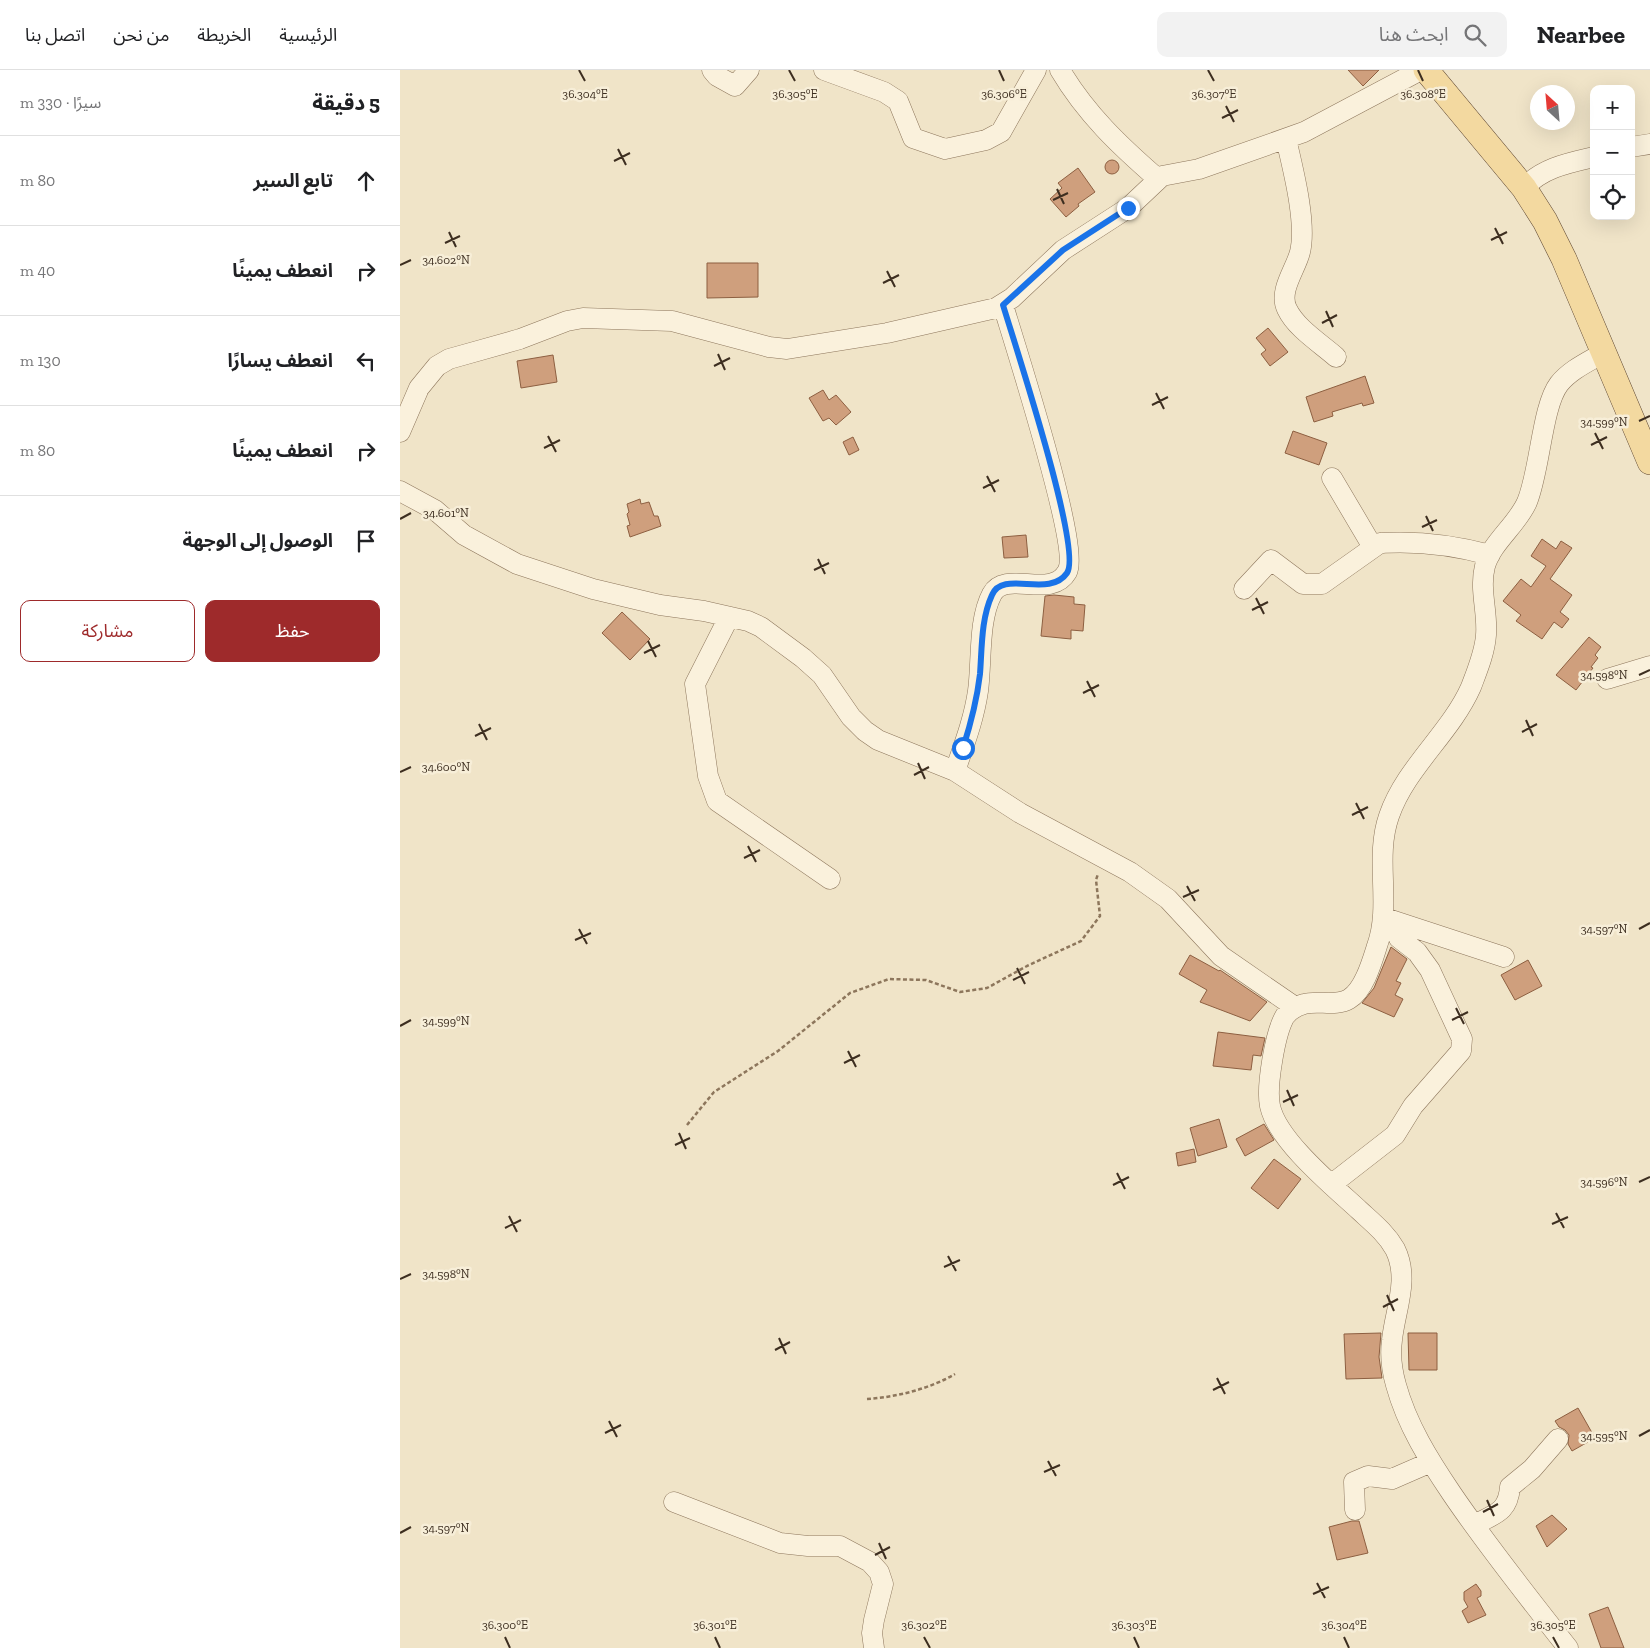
<!DOCTYPE html>
<html lang="ar">
<head>
<meta charset="utf-8">
<style>
	:root { --surface:#fff; --page:#f2f2f2; --text:#202124; --muted:#757577; --line:#e0e0e0; --accent:#9e2a2b }
	body { margin:0; font-family:"Zilla Slab","Noto Sans Arabic",serif; background:var(--page); color:var(--text); direction:rtl }
	.controls { position:absolute; right:15px; top:15px; display:grid; overflow:hidden; border-radius:10px; box-shadow:0 5px 20px #0002 }
	.controls button { width:45px; height:45px; display:grid; place-items:center; padding:0; border:0; border-bottom:1px solid var(--line); background:var(--surface); color:var(--text); font:25px sans-serif }
	.compass { position:absolute; left:1130px; top:15px; width:45px; height:45px; border-radius:50%; background:var(--surface); box-shadow:0 5px 20px #0002; rotate:334deg }
	.stop { position:absolute; width:15px; height:15px; margin:-11px; border:4px solid #1a73e8; border-radius:50%; background:#fff }
	.stop.end { background:#1a73e8; border-color:#fff; box-shadow:0 1px 5px #0008 }
	.list { margin:0; padding:0; list-style:none }
	h2 { display:flex; justify-content:space-between; align-items:center; height:65px; margin:0; padding:0 20px; font-size:21px }
	h2 small { font-size:16px; font-weight:400; color:var(--muted) }
	.list li { display:grid; grid-template-columns:32px 1fr auto; gap:15px; align-items:center; box-sizing:border-box; height:90px; padding:0 20px; border-top:1px solid var(--line) }
	.list b { display:block; font-size:19px; white-space:nowrap }
	.list em { font-size:16px; font-style:normal; color:var(--muted) }
	.actions { display:flex; gap:10px; padding:15px 20px }
	.actions a { flex:1; padding:11px 0; border:1px solid var(--accent); border-radius:10px; text-align:center; font-size:18px; color:var(--accent) }
	.actions .main { background:var(--accent); color:#fff }
	.icon { flex:none; width:28px; height:28px; fill:none; stroke:currentColor; stroke-width:2; stroke-linecap:round; stroke-linejoin:round }
	.map { position:relative; flex:none; width:1250px; height:1578px; overflow:hidden; direction:ltr }
	header { display:flex; align-items:center; gap:30px; box-sizing:border-box; height:70px; padding:0 25px; background:var(--surface); border-bottom:1px solid var(--line) }
	header strong { font-size:24px }
	nav { display:flex; gap:28px; margin-inline-start:auto; font-size:18px }
	.search { width:350px; height:45px; background:var(--page); display:flex; align-items:center; gap:12px; box-sizing:border-box; padding:0 18px; border-radius:10px; color:var(--muted); font-size:19px }
	main { display:flex }
	aside { flex:1; background:var(--surface) }
	.map>svg:first-child { display:block }
	.building { fill:#cf9f7d; stroke:#8d5f41 }
	.lines { fill:none; stroke-linecap:round; stroke-linejoin:round }
	.minor-casing { stroke:#8d765c; stroke-width:21 }
	.major-casing { stroke:#5b4430; stroke-width:26 }
	.path { stroke:#8d765c; stroke-width:2.5; stroke-dasharray:4 2.5; stroke-linecap:butt }
	.minor { stroke:#faf1dc; stroke-width:20 }
	.major { stroke:#f3d9a0; stroke-width:25 }
	.route { stroke:#1a73e8; stroke-width:6 }
	.ticks { fill:none; stroke:#3d2e20; stroke-width:2 }
	.ticks-label { font-size:12px; text-anchor:middle; fill:#3d2e20; stroke:#f7eed8; stroke-width:5; stroke-linejoin:round; paint-order:stroke }
</style>
</head>
<body>
<header>
<strong>Nearbee</strong>
<div class="search"><svg class="icon" aria-label="search" viewBox="0 0 24 24"><circle cx="10" cy="10" r="6"/><path d="M15 15l6 6"/></svg>ابحث هنا</div>
<nav><a>الرئيسية</a><a>الخريطة</a><a>من نحن</a><a>اتصل بنا</a></nav>
</header>
<main>
<div class="map">
<svg width="1250" height="1578" viewBox="0 0 1250 1578">
	<rect width="100%" height="100%" fill="#f0e4c8"/>
	<path class="building" d="M948,0h31l-16,16z
		M705 97a7 7 0 1 1 14 0a7 7 0 1 1-14 0Z
		M678,98l17,24 -17,12 1,2 -13,11 -16,-18 12,-11 -4,-5z
		M307,193h51v34l-51,1z
		M868,258l20,24 -18,14 -9,-12 5,-4 -10,-12z
		M153,285l4,27 -36,6 -4,-27z
		M965,306l9,27 -11,3 -1,-3 -30,9 1,4 -19,6 -8,-25z
		M423,320l6,10 7,-5 15,17 -15,13 -7,-7 -6,3 -14,-23z
		M893,361l34,12 -8,22 -34,-12z
		M453,367l6,13 -10,5 -6,-13z
		M240,429l1,5 8,-2 5,14h4l3,10 -31,11 -3,-11 3,-1 -3,-11 2,-2 -2,-8z
		M626,465l2,22 -24,1 -2,-21z
		M1142,469l14,10 5,-8 11,7 -22,31 22,16 -12,17 9,7 -7,9 -8,-6 -12,17 -26,-18 5,-6 -18,-14 18,-22 10,8 15,-21 -15,-10z
		M654,525l20,2v7l11,1 -2,26 -12,-1v9l-30,-3 4,-40z
		M222,542l28,27 -20,21 -28,-27z
		M1189,567l12,10 -6,8 3,3 -7,9 2,1 -17,22 -20,-15z
		M991,877l16,12 -11,22 5,2 -6,12 8,4 -9,18 -32,-14 12,-15z
		M790,885l29,16 1,-1 47,32 -17,19 -50,-19 7,-12 -28,-16z
		M1128,890l14,26 -27,14 -14,-25z
		M818,962l47,6 -4,18 -8,-1 -2,15 -38,-4z
		M819,1049l8,28 -29,9 -8,-28z
		M864,1054l10,16 -29,16 -9,-17z
		M794,1079l2,13 -18,4 -2,-13z
		M874,1089l27,20 -23,30 -27,-21z
		M981,1263l-2,24 3,21 -36,1 -2,-45z
		M1008,1263h29v37h-28z
		M1178,1338l17,30 -23,13 -4,-7 1,-9 -4,-5 -6,-3 -4,-6z
		M1152,1445l15,14 -20,18 -11,-21z
		M952,1451h7l9,32 -31,7 -8,-33z
		M1076,1514l5,7v5l-4,2 9,17 -18,8 -6,-12 6,-4 -4,-7v-8z
		M1208,1537l16,41h-23l-12,-34z"/>
	<g class="lines">
		<defs>
			<path id="minor" d="M312,0l5,6 18,10 14,-16
				M424,0l60,22 14,9 15,37 32,11 41,-9 15,-8 35,-62
				M660,0c26,44 60,76 98,109
				M886,69c7,30 21,84 14,113 -4,17 -22,39 -13,57 9,19 33,34 49,48
				M1231,77l19,-3
				M1124,118c18,-20 44,-25 70,-31
				M0,362l19,-44 18,-22 12,-7 71,-20 47,-18 16,-3 89,3 97,26 18,2 100,-16 109,-25 16,-10 51,-48 65,-42 34,-32 37,-7 105,-37 117,-62
				M932,408l39,66c41,-4 78,0 119,11
				M0,421l35,19 29,25 53,29 76,25 67,16 44,6 44,10 13,6 42,31 19,17 29,42 14,14 13,9 77,31 65,42 110,59 38,27 53,57 74,51
				M844,519l27,-29 32,24h19l58,-41
				M329,547l-34,67 13,92 9,25 113,78
				M1207,609l43,-13
				M555,701c9,-26 19,-52 23,-80 4,-29 0,-71 14,-97 13,-25 59,6 75,-22 14,-23 -53,-230 -64,-267
				M988,849l116,38
				M932,1114l63,-49 18,-29 48,-55 1,-12 -32,-69 -13,-18 -18,-14 1,-15
				M274,1432l106,41 28,3h32l30,16 9,10 4,12 -9,36 -2,13 2,15
				M955,1440l-1,-28 14,-6 24,3 39,-17
				M1074,1455c20,-11 34,-12 36,-38l22,-18 26,-30
				M1168,1578c-40,-51 -80,-101 -116,-154 -23,-34 -45,-69 -56,-109 -4,-14 -6,-30 -4,-45 3,-30 18,-61 3,-91 -9,-16 -23,-27 -36,-39 -26,-24 -82,-70 -89,-104 -4,-19 5,-73 15,-90 5,-6 11,-10 19,-12 14,-4 32,3 45,-5 15,-9 23,-37 28,-53 15,-42 -3,-87 12,-130 17,-49 61,-82 82,-129 6,-16 14,-35 15,-52 2,-23 -7,-46 -1,-69 7,-24 32,-41 42,-64 13,-31 15,-96 32,-118 11,-14 29,-22 44,-31"/>
			<path id="major" d="M1026,0l98,118 21,33 19,38 86,203"/>
		</defs>
		<use href="#minor" class="minor-casing"/>
		<use href="#major" class="major-casing"/>
		<path class="path" d="M287,1055l27,-33 64,-41 72,-58 39,-14 37,1 34,12 27,-4 40,-22 54,-25 19,-25 -4,-36 2,-6
			M467,1329c30,-2 62,-10 88,-25"/>
		<use href="#minor" class="minor"/>
		<use href="#major" class="major"/>
	</g>
	<g class="lines">
		<path class="route" d="M563,678c8,-25 14,-49 17,-74 2,-26 1,-55 12,-79 11,-26 57,4 75,-22 16,-23 -53,-231 -64,-268l60,-55 65,-42"/>
	</g>
	<path class="ticks" d="M179,0l6,11M389,0l6,11M599,0l5,11M808,0l6,11M1018,0l5,11M826,36l8,16M822,48l16,-8M218,79l8,16M214,91l16,-8M657,119l7,15M653,130l15,-7M1095,158l8,16M49,162l7,15M1091,170l16,-8M45,173l15,-7M0,195l11,-5M487,201l8,16M483,213l16,-8M926,241l7,16M922,253l15,-8M318,284l7,16M314,296l16,-8M756,323l8,16M752,335l16,-8M1239,351l11,-5M1195,363l8,16M148,366l8,16M1191,375l16,-8M144,378l16,-8M587,406l8,16M583,418l16,-8M1026,446l7,15M0,449l11,-6M1022,457l15,-7M418,489l7,15M414,500l15,-7M856,528l8,16M852,540l16,-8M248,571l8,16M244,583l16,-8M1239,605l11,-5M687,611l8,16M683,623l16,-8M1126,650l7,16M79,654l8,16M1122,662l15,-8M75,666l16,-8M518,693l7,16M0,702l11,-5M514,705l15,-8M956,733l8,16M952,745l16,-8M348,776l8,16M344,788l16,-8M787,816l8,15M783,827l16,-7M179,859l8,15M1239,859l11,-6M175,870l16,-7M617,898l8,16M613,910l16,-8M1056,938l8,16M1052,950l16,-8M0,956l11,-6M448,981l8,16M444,993l16,-8M887,1020l7,16M883,1032l15,-7M279,1063l7,16M275,1075l15,-7M717,1103l8,16M1239,1112l11,-5M713,1115l16,-8M1156,1143l8,15M109,1146l8,16M1152,1154l16,-7M105,1158l16,-8M548,1186l8,15M544,1197l16,-7M0,1209l11,-5M987,1225l7,16M983,1237l15,-8M379,1268l7,16M375,1280l15,-8M817,1308l8,16M813,1320l16,-8M209,1351l8,16M205,1363l16,-8M1239,1366l11,-6M648,1391l8,15M644,1402l16,-7M1087,1430l7,16M1083,1442l15,-8M0,1463l11,-6M479,1473l7,16M475,1485l15,-8M917,1513l8,15M913,1524l16,-7M105,1567l5,11M315,1567l5,11M524,1567l6,11M734,1567l5,11M944,1567l5,11M1153,1567l6,11"/>
	<g class="ticks-label">
		<text x="185" y="28">36.304°E</text>
		<text x="395" y="28">36.305°E</text>
		<text x="604" y="28">36.306°E</text>
		<text x="814" y="28">36.307°E</text>
		<text x="1023" y="28">36.308°E</text>
		<text x="46" y="194">34.602°N</text>
		<text x="1204" y="356">34.599°N</text>
		<text x="46" y="447">34.601°N</text>
		<text x="1204" y="609">34.598°N</text>
		<text x="46" y="701">34.600°N</text>
		<text x="1204" y="863">34.597°N</text>
		<text x="46" y="955">34.599°N</text>
		<text x="1204" y="1116">34.596°N</text>
		<text x="46" y="1208">34.598°N</text>
		<text x="1204" y="1370">34.595°N</text>
		<text x="46" y="1462">34.597°N</text>
		<text x="105" y="1559">36.300°E</text>
		<text x="315" y="1559">36.301°E</text>
		<text x="524" y="1559">36.302°E</text>
		<text x="734" y="1559">36.303°E</text>
		<text x="944" y="1559">36.304°E</text>
		<text x="1153" y="1559">36.305°E</text>
	</g>
</svg>
<div class="controls">
<button>+</button>
<button>−</button>
<button><svg class="icon" aria-label="locate" viewBox="0 0 24 24"><circle cx="12" cy="12" r="6"/><path d="M12 2v4M12 18v4M2 12h4M18 12h4"/></svg></button>
</div>
<svg class="compass" viewBox="-18 -18 36 36"><path d="M0-13l5 13h-10z" fill="#e53935"/><path d="M0 13l5-13h-10z" fill="#757577"/></svg>
<div class="stop" style="left:563px;top:678px"></div>
<div class="stop end" style="left:728px;top:138px"></div>
</div>
<aside>
<h2>5 دقيقة<small>سيرًا · 330 m</small></h2>
<ul class="list">
<li><svg class="icon" aria-label="ahead" viewBox="0 0 24 24"><path d="M12 20V5M6 11l6-6 6 6"/></svg><div><b>تابع السير</b></div><em>80 m</em></li>
<li><svg class="icon" aria-label="right" viewBox="0 0 24 24"><path d="M7 20v-9h11M14 6l5 5-5 5"/></svg><div><b>انعطف يمينًا</b></div><em>40 m</em></li>
<li><svg class="icon" aria-label="left" viewBox="0 0 24 24"><path d="M17 20v-9H6M10 6l-5 5 5 5"/></svg><div><b>انعطف يسارًا</b></div><em>130 m</em></li>
<li><svg class="icon" aria-label="right" viewBox="0 0 24 24"><path d="M7 20v-9h11M14 6l5 5-5 5"/></svg><div><b>انعطف يمينًا</b></div><em>80 m</em></li>
<li><svg class="icon" aria-label="arrive" viewBox="0 0 24 24"><path d="M6 21V4h12l-3 4 3 4H6"/></svg><div><b>الوصول إلى الوجهة</b></div></li>
</ul>
<div class="actions"><a class="main">حفظ</a><a>مشاركة</a></div>
</aside>
</main>
</body>
</html>
